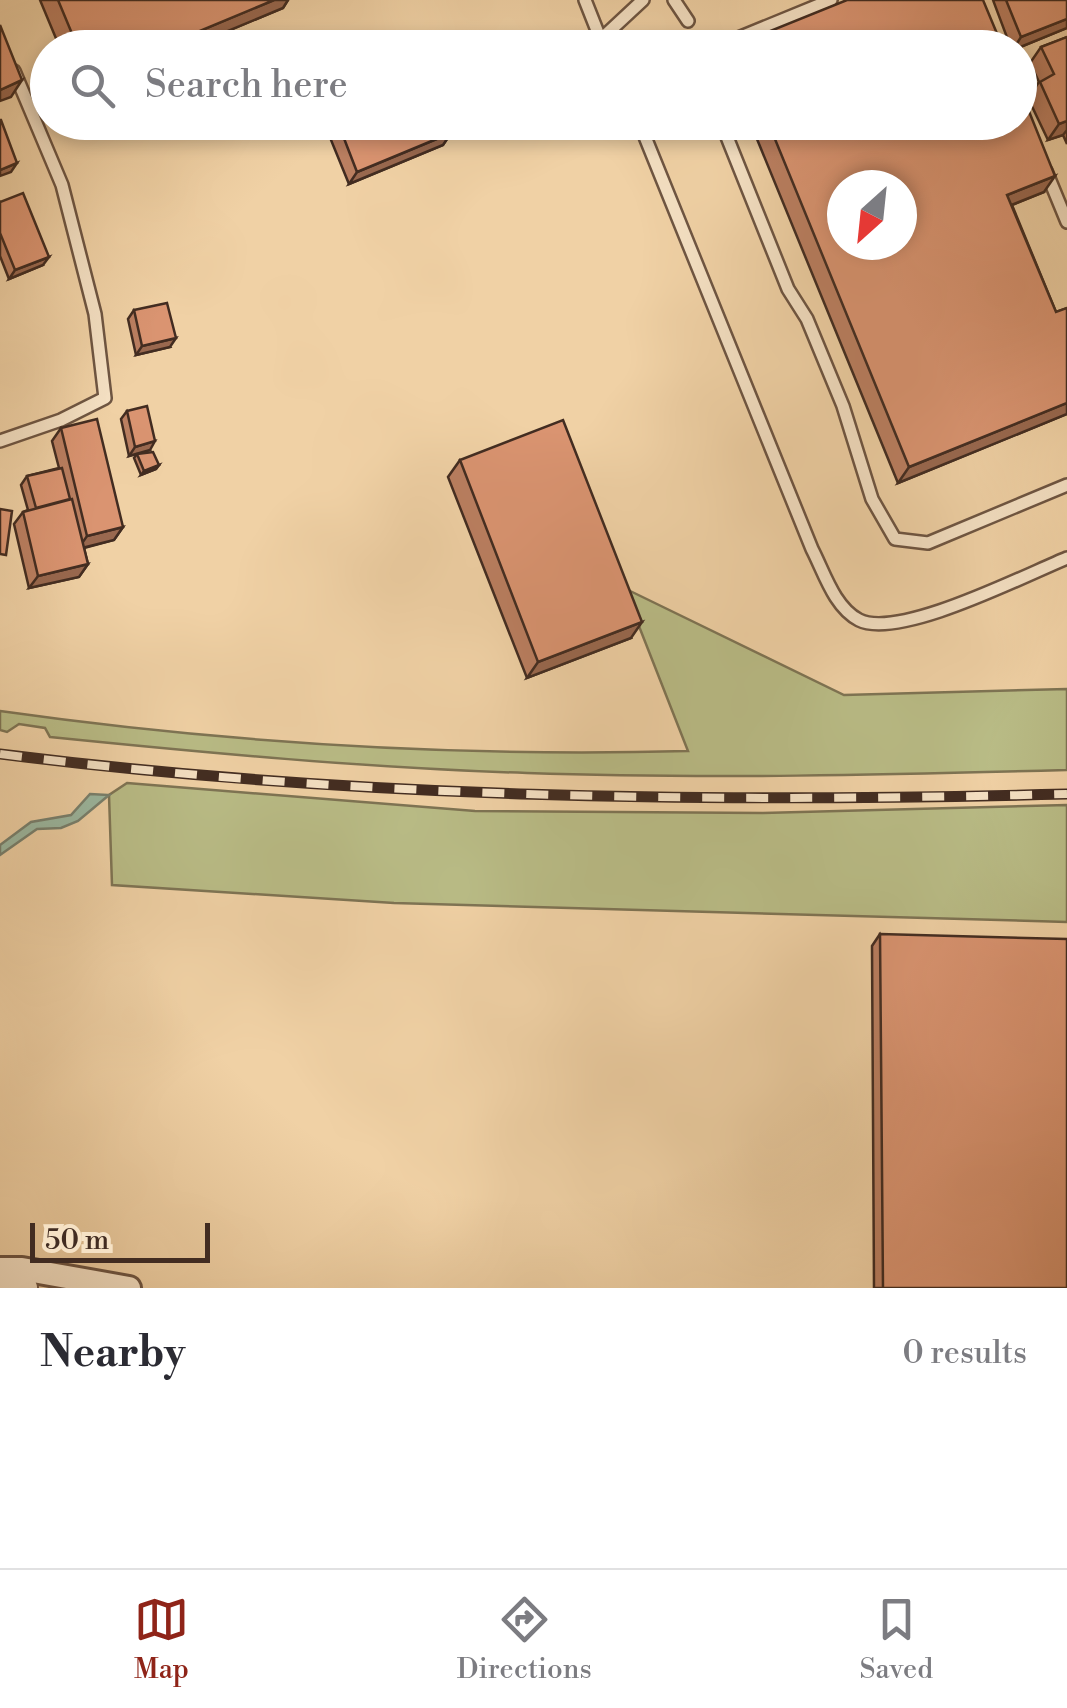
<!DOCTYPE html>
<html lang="en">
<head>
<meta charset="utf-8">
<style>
	:root { --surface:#fff; --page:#f2f2f3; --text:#2b2b33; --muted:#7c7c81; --line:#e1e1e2; --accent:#8f2418 }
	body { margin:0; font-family:"Libre Bodoni",serif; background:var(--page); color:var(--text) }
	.compass { position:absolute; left:827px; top:170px; width:90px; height:90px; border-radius:50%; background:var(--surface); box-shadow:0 5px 15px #0003; rotate:207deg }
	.scale { position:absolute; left:30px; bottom:25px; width:180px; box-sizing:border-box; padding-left:10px; border:5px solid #422c21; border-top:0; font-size:28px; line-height:35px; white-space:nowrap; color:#422c21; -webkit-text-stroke:8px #f5e1c4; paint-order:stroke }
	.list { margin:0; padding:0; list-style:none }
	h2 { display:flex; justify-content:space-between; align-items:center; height:130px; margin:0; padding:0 40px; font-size:42px }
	h2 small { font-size:32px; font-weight:400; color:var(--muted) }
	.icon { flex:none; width:55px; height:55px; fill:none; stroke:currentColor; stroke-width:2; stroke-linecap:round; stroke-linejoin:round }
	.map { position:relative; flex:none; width:1067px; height:1288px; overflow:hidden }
	.search { position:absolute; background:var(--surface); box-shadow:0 5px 15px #0003; left:30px; right:30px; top:30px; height:110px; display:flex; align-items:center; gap:25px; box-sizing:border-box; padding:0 35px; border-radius:55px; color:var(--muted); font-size:38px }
	.sheet { height:280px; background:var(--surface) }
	nav { display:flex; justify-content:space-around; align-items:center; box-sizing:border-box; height:140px; border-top:2px solid var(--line); background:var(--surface); font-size:28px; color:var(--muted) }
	nav a { display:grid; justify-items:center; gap:5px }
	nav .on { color:var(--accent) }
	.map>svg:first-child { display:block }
	.green { fill:#b9bc86; stroke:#7e7454; stroke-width:2.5 }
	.water { fill:#9bb8a1; stroke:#77806e; stroke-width:2.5 }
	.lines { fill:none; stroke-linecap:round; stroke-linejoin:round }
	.service-casing { stroke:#6e5542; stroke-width:16 }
	.minor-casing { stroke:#6e5542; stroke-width:28 }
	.tertiary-casing { stroke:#6e5542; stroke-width:32 }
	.service { stroke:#f5e1c4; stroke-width:11 }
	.minor { stroke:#f5e1c4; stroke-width:22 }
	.tertiary { stroke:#f5e1c4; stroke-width:28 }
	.rail-casing { stroke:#422c21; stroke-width:11 }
	.rail { stroke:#f5e1c4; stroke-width:8; stroke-dasharray:22; stroke-linecap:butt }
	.wall { fill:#bb7f61; stroke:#422c21; stroke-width:2.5 }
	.shaded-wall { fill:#99684f; stroke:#422c21; stroke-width:2.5 }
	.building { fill:#da9471; stroke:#422c21; stroke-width:2.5; fill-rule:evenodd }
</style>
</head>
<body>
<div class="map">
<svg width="1067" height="1288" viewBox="0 0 1067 1288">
	<rect width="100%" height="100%" fill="#f0d1a5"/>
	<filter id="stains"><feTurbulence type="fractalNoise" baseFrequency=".002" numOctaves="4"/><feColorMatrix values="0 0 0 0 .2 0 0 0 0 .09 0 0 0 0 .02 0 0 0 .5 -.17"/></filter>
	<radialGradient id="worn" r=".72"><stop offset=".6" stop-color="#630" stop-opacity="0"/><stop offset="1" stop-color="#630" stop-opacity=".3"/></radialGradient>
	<path class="green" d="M624,588l220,107 223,-6v81c-180,5 -360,9 -540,3 -159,-5 -319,-20 -477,-36l-5,-9 -26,-4 -12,8 -7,-2v-19c226,32 460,46 688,40z
		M127,783l348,28 288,2 304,-8v117l-673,-19 -282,-18 -3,-90z"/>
	<path class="water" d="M90,794l19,1 -31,26 -17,7 -24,1 -37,26v-10l31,-23 40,-7z"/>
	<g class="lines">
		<defs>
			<path id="service" d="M585,0l19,48
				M674,0l14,21
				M600,40l43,-40
				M714,48l117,-48
				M639,122l173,427c12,23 22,58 47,71 40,20 166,-45 208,-62
				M721,122l67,167 19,30 36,87 29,93 23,40 33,4 139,-58
				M1046,171l21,51
				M0,441l61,-21 44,-22 -10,-84 -33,-129 -48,-114"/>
			<path id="minor" d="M0,1269h22l107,19"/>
			<path id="tertiary" d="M0,1273l23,15"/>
		</defs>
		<use href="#service" class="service-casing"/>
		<use href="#minor" class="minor-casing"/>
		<use href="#tertiary" class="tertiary-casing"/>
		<use href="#service" class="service"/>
		<use href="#minor" class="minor"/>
		<use href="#tertiary" class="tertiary"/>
		<defs>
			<path id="rail" d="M0,754c359,45 706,49 1067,40"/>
		</defs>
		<use href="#rail" class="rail-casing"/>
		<use href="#rail" class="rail"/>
	</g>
	<path class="wall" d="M40,0h248l-5,8 -96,40h-127z
		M993,0h74v28l-49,20h-7z
		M1067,37v107l-4,-9 -15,5 -20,-42 11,-16 -9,-19 11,-16z
		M750,122h270l24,70 -32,13 44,107 11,-4v106l-169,69z
		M340,128l111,5 -8,12 -94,39 -18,-44z
		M0,202l43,63 -34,14 -9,-23z
		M134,310l36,37 -34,8 -8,-36z
		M127,411l23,39 -21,6 -8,-37z
		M61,428l62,99 -9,13 -30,8 4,16 -9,13 -50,11 -15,-64 9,-12 5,-2 -7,-25 6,-9 32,-8 -7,-27z
		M137,454l22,11 -3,4 -15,6 -7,-17z
		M460,460l171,178 -104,40 -79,-201z
		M880,934l187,354h-193l-2,-342z"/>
	<path class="shaded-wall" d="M274,0h14l-5,8 -96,40h-28z
		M1067,19v9l-49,20h-4l7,-11z
		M22,80l-11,17 -11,4v-11z
		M1067,121v9l-4,5 -15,5 11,-16z
		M451,133l-8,12 -94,39 8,-12z
		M17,163l-6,9 -11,4v-6z
		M1055,176l-11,16 -48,19 11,-16z
		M49,257l-6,8 -34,14 6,-9z
		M176,338l-6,9 -34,8 6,-9z
		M1067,403v11l-169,69 11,-16z
		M155,441l-5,9 -21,6 6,-9z
		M159,465l-3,4 -15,6 3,-4z
		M123,527l-9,13 -36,9 9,-13z
		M88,564l-9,13 -50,11 9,-12z
		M642,622l-11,16 -104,40 11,-16z"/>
	<path class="building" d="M58,0h216l-115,48h-81z
		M847,0h136l20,48h-266l-1,-3z
		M1006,0h61v19l-46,18z
		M0,25l22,55 -22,10z
		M1067,37v84l-8,3 -19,-42 14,-8 -13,-27z
		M1020,89l35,87 -48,19 49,117 11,-4v95l-158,64 -141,-345h252zM842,185h60v60h-60z
		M0,120h1l16,43 -17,7z
		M352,122h95l4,11 -94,39 -17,-44z
		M23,193l26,64 -34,13 -15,-37v-31z
		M167,303l9,35 -34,8 -8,-36z
		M147,406l8,35 -20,6 -8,-36z
		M97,419l26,108 -36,9 -26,-108z
		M563,420l79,202 -104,40 -78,-202z
		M153,452l6,13 -15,6 -7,-17z
		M62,468l8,31 -34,9 -9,-32z
		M72,499l16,65 -50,12 -15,-64z
		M0,509l12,2 -6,44 -6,-1z
		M880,934l187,5v349h-184z"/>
	<rect width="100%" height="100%" filter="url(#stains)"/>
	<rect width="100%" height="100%" fill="url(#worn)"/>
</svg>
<svg class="compass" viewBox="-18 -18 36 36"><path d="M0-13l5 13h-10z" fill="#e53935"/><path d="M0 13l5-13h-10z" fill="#7c7c81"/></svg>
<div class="scale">50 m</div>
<div class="search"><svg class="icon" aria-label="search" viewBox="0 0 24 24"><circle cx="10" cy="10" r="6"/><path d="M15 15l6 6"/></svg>Search here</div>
</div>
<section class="sheet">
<h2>Nearby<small>0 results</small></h2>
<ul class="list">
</ul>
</section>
<nav>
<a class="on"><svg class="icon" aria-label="map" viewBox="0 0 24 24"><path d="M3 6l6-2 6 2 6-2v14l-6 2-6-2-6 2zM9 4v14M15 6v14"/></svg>Map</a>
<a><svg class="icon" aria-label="directions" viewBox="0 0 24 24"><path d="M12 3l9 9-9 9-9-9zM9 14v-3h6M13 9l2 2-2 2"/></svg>Directions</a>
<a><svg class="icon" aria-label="saved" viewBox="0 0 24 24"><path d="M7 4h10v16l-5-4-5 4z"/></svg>Saved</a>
</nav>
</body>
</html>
